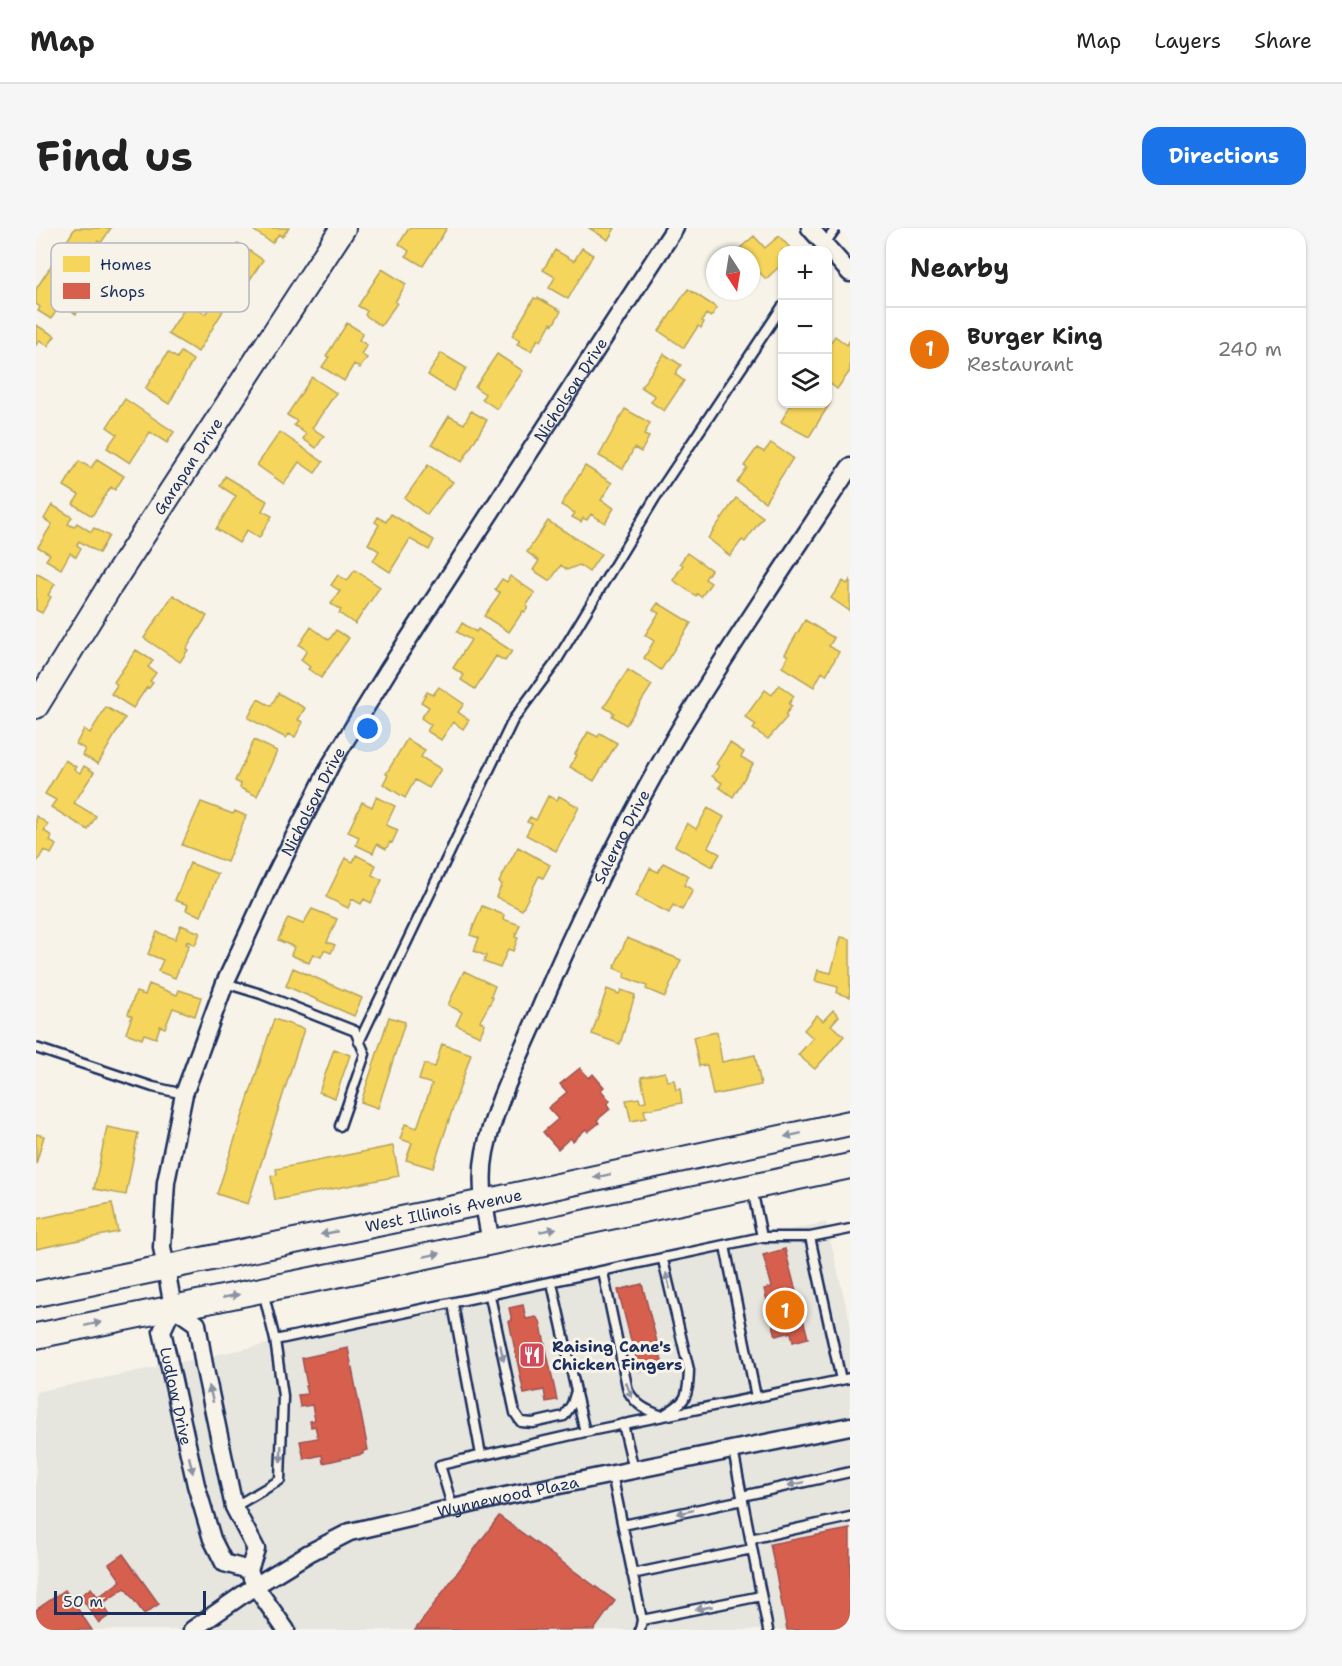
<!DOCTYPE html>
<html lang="en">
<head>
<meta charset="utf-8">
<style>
	:root { --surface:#fff; --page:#f6f6f6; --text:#222; --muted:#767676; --line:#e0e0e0; --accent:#1a73e8 }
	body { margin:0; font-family:"Shantell Sans",sans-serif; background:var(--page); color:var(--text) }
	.controls { position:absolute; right:18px; top:18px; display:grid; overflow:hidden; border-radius:12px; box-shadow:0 2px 4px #0004 }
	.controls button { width:54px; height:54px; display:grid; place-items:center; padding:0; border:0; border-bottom:2px solid var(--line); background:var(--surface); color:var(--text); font:30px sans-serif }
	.compass { position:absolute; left:670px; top:18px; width:54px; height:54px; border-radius:50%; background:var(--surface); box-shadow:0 2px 4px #0004; rotate:168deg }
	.scale { position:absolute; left:18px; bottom:15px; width:152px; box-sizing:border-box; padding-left:6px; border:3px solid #1b2f5e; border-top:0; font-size:16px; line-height:21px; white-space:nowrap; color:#1b2f5e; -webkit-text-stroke:4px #f7f3e8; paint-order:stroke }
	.you { position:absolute; left:332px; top:501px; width:21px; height:21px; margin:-15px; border:4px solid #fff; border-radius:50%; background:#1a73e8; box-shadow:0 0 0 9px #1a73e833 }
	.badge { display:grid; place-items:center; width:39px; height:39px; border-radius:50%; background:var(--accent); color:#fff; font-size:20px; font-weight:700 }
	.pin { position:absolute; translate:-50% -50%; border:3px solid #fff; box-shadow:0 2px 6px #0006 }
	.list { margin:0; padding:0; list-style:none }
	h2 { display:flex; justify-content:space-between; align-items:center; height:78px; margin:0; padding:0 24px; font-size:26px }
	h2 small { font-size:20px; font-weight:400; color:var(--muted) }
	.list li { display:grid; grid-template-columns:39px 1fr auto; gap:18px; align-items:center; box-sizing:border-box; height:84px; padding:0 24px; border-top:2px solid var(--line) }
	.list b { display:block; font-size:22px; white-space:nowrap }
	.list p { margin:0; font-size:20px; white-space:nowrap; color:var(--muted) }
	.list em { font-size:20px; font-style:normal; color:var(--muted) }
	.icon { flex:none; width:33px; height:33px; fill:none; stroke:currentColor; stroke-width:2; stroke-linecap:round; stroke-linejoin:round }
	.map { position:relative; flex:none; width:814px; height:1402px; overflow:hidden; border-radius:18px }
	header { display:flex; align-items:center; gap:36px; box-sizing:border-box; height:84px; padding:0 30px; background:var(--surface); border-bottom:2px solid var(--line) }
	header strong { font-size:28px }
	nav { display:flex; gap:33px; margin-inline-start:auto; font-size:21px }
	.intro { display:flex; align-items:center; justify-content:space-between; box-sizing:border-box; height:144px; padding:0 36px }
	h1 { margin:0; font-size:42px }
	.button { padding:15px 27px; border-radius:18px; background:var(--accent); color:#fff; font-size:21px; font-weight:700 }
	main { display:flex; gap:36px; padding:0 36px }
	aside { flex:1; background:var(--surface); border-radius:18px; box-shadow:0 2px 4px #0004 }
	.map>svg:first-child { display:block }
	.built { fill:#e6e5de }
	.homes { fill:#f6d55c; stroke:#b4a35d; stroke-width:1.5 }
	.shops { fill:#d6604d; stroke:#9e5152; stroke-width:1.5 }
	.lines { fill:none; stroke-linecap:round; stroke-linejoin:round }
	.lane-casing { stroke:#1b2f5e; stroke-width:13 }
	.street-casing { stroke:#1b2f5e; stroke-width:21 }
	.secondary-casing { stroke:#1b2f5e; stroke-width:28 }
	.lane { stroke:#f7f3e8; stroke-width:8 }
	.street { stroke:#f7f3e8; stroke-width:16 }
	.secondary { stroke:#f7f3e8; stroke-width:24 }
	.oneway { fill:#8991a3 }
	.labels { text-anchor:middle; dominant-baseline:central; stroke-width:6; stroke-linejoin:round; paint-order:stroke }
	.street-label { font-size:16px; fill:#1b2f5e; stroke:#f7f3e8 }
	.poi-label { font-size:16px; font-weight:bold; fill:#1b2f5e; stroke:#f7f3e8; text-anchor:start }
	.key { fill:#f7f3e8; stroke:#b5b8bf; stroke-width:1.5 }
	.key-label { font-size:16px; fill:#1b2f5e }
</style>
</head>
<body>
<header>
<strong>Map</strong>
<nav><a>Map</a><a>Layers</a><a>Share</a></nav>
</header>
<div class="intro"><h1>Find us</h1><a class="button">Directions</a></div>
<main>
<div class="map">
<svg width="814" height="1402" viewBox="0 0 814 1402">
	<rect width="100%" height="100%" fill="#f7f3e8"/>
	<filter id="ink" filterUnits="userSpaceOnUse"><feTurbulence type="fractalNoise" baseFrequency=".0167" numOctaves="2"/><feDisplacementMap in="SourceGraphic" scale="12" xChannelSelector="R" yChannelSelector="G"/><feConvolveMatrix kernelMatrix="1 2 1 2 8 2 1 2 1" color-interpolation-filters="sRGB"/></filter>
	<g filter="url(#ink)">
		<path class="built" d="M790,994l24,100v308h-814v-238l237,-49z"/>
		<path class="homes" d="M39,0h36l-10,15 -3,-2 -2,4 4,2 -11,17 -26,-17z
			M219,0h34l-7,9 -3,-3 -7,9 -19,-13z
			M373,0h38l-24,38 -17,-10 3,-5 -10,-7z
			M553,0h26l-7,12z
			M718,8l11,12 14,-12 13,14h-10v14l-16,15 -7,-7 -8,7v-24h-19z
			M202,15l25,17 -24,36 -14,-10 3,-3 -12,-8z
			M546,20l11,7 -25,44 -19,-11 6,-11 -12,-7 12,-20 19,11z
			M17,35l24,15 -8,13 15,10 -8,13 -15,-10 -10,15 -13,-8 2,-4 -4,-3v-15z
			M346,41l24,15 -11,18 2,1 -16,23 -16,-11 2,-4 -9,-5z
			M652,61l29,19 -6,9 -5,-3 -4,7 2,1 -3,6 -3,-2 -14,22 -25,-17z
			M498,70l3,1 1,-1 23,13 -8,14 -2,-2 -10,18 -3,-2 -7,12 -14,-7 3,-4 -8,-4z
			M152,75l17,11 7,-10 11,7 -25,41 -30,-18z
			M311,95l16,10 -4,7 8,5 -6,9 6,4 -7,10 -6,-4 -10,17 -22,-14 7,-10 -3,-1z
			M0,97l19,11 -7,10 -9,-6 -3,5z
			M799,108l12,9 3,-5v31l-13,18 -9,-7v-36z
			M132,124l9,6 4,-6 12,8 -24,44 -24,-15z
			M405,125l25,15 -13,23 -25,-16z
			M461,126l26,17 -26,38 -15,-10 3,-5 -10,-7z
			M628,126l17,11 -6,9 9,7 -20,30 -13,-9 4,-6 -14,-9z
			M276,149l24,16 -24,35 12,8 -8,12 -13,-9 3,-5 -12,-9 3,-4 -10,-6z
			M89,171l49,33 -7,11 -17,-11 -20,31 -23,-15 10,-14 -10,-7z
			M792,173l2,2 -21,34 -28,-15 10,-18h37z
			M589,181l25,14 -6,12 5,2 -8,15 -7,-4 -11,21 -24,-13z
			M435,183l16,9 -25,42 -30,-18 17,-28 15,8z
			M244,204l43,30 -8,11 -16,-11 -15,22 -27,-19z
			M735,215l22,15 -28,44 -28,-20 10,-14 -3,-2 13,-18 7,4z
			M61,231l27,17 -9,14 -4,-3 -19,29 -19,-12 6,-9 -15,-9 15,-25 12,7z
			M392,237l25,17 -4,5 -1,-1 -21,29 -22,-17z
			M549,238l27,17 -11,17 13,8 -9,15 -14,-9 -4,6 -4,-2 -2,4 -9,-5 3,-4 -14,-8z
			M189,248l42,25 -5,10 10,5 -13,22 -12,-8 -8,13 -23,-14 20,-33 -16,-10z
			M700,270l27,19 -18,25 -3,-2 -12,16 -22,-18z
			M16,277l20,12 -4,7 6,3 3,-4 14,9 3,-4 15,8 -10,17 -20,-12 -2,4 4,3 -5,9 -6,-4 -9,16 -15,-9 4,-6 -12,-7 14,-23 -8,-5z
			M355,286l43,26 -5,10 -19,-11 -20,33 -17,-11 6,-10 -11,-7 11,-19 -4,-3 3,-5 8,5z
			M512,293l53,33 -12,18 -10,-7 -12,5 -6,-5 -11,16 -17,-11 6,-9 -12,-9z
			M651,325l24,17 -6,9 6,4 -10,14 -4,-3 -1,2 -23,-16 10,-15 -3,-2z
			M319,342l25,17 -25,37 -16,-11 2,-3 -10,-6 9,-13 -9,-6 7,-10 9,6z
			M0,345l19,11 -7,11 3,2 -9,16 -6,-3z
			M474,348l25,17 -9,13 2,1 -3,5 -2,-1 -14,21 -25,-16 16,-23 -5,-4 7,-10 5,3z
			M814,352v31l-19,-13 12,-17 4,3z
			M137,367l34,21 -21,33 2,1 -8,12 -36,-24z
			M622,375l33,20 -30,47 -17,-12 10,-17 -9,-6 14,-22 -6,-3z
			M769,392l29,18 -5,8 10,6 -13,23 -4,-3 -8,15 -32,-20 6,-11 -3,-2z
			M426,395l14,9 2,-3 34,22 -7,10 -9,-5 -21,33 -14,-9 3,-5 -11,-7 18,-28 -14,-8z
			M275,399l18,13 7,-10 13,8 -28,40 -13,-9 2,-2 -9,-7 6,-10 -8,-5z
			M100,422l17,11 -5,6 8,6 -6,8 3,2 -4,5 -2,-1 -14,21 -22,-14 6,-9 -3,-3z
			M592,442l24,15 -26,40 -14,-9 2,-3 -10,-6z
			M743,457l15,11 -5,8 3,2 -7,9 2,2 -19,22 -15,-10 3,-4 -11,-8 20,-27 7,5z
			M403,459l25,17 -6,8 11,8 -6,9 -10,-7 -12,18 -14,-9 4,-6 -10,-7 8,-11 -8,-5 6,-10 6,3z
			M242,465l27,15 -7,12 5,2 -8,15 -6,-3 -3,4 -38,-20 10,-19 13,7z
			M70,479l19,11 -27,46 -16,-9 3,-6 -9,-5 8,-15 6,4z
			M552,504l10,5 2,-4 17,10 -23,38 -24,-14 7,-12 -2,-1z
			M371,511l18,11 -4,7 20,12 -12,19 -14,-8 -10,18 -22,-14 5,-9 -2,-1z
			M218,512l23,11 -20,45 -17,-8 1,-4 -6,-3z
			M694,515l14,9 -3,5 12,7 -20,33 -14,-10 3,-4 -10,-7 7,-10 -3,-2z
			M29,532l11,7 -2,2 6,4 4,-7 10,6 -20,31 22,13 -8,14 -37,-23 5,-7 -11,-6z
			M512,568l9,4 2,-4 20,11 -23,44 -30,-16 6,-11 -5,-2 3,-5 6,3z
			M340,569l19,9 -9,19 12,5 -6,13 -2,-1 -4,7 -9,-5 -4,9 -17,-8 3,-8 -11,-5 14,-30 10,5z
			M165,574l32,12 2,-3 11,5 -19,46 -45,-17z
			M672,580l16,9 -16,30 12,7 -8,13 -37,-21 12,-23 9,6z
			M0,588l12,8 -4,7 8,5 -2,5 6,4 -5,9 -7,-4 -8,14z
			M482,619l32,18 -7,13 -4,-2 -17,34 -26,-13 6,-13 -3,-2z
			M320,627l20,10 -4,10 10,5 -11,23 -7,-4 -3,5 -9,-5 -4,9 -22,-11 19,-39 8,4z
			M154,635l28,11 -17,42 -15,-6 2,-5 -13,-5z
			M627,635l26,13 -5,9 9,5 -11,20 -9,-5 -4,8 -33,-17 14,-28 8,4z
			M446,678l22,9 -1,4 17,6 -5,12 3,1 -5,13 -5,-2 -8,19 -16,-6 2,-6 -12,-5 5,-13 -9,-3z
			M276,681l25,10 -10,23 8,3 -4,8 -7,-3 -3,7 -8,-3 -4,9 -18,-8 3,-8 -16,-7 10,-22 15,6z
			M145,697l19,8 -5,12 -8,-4 -1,3 3,1 -14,33 -17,-7 5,-11 -15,-6 9,-22 18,7z
			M805,709l9,2v58l-13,-4 1,-6 -23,-6 3,-11 13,3z
			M591,710l54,22 -16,37 -19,-8 1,-3 -23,-9 2,-4 -12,-5z
			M257,740l69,30 -8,18 -68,-30z
			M428,743l31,15 -4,10 2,2 -13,23 5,3 -5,12 -24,-11 6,-13 -14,-7z
			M113,756l28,11 2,-5 22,7 -6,19 -22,-8 -8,20 -5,-2 -4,12 -12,-4 -2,5 -16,-6 6,-17 -4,-2 8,-22 9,3z
			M571,761l12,5 2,-4 14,5 -15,49 -28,-10z
			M797,782l6,6 -8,9 13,11 -29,33 -17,-14 15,-17 -9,-8 13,-15 6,6z
			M353,789l16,5 -27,86 -17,-6z
			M238,791l30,10 -56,175 -31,-10z
			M681,804l5,30 33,-7 6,30 -48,10 -6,-30 -8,1 -6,-29z
			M406,816l29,10 -38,114 -27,-8 6,-17 -12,-4 5,-15 12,4 15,-44 -13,-4 5,-16 11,3z
			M298,821l16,6 -15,43 -16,-6z
			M629,844l2,9 7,-1 2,10 4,-1 2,14 -38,7 2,8 -15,3 -5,-21 13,-2 1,4 6,-1 -5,-24z
			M71,899l31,6 -12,62 -32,-6z
			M0,906l8,2 -8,28z
			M357,918l6,30 -124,24 -4,-24 6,-1 -1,-6z
			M76,975l6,29 -82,17v-30z"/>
		<path class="shops" d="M544,840l9,10 4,-4 11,13 -3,3 9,11 -3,3 3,5 -13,11 2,3 -11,9 -2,-3 -13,12 -3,-3 -12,11 -15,-17 15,-13 -10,-11 19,-16 -7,-8z
			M749,1021l23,89 -15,4 -2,-10 -15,4 -12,-47 8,-2 -9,-32z
			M606,1056l21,81 -24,6 -21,-81z
			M487,1077l3,14 10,-2 4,4 17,79 -11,2 -2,-12 -20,4 -15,-73h3l-3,-13z
			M312,1120l20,102 -5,1v3l-40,9 -1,-8 -18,4 -4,-18 18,-3 -3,-12 -4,1 -1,-6 5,-1 -3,-15 -12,2 -2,-12 9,-1 -2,-8 2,-1 -5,-27z
			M463,1288l116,85 -21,29h-179z
			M814,1301v101h-63l-17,-86z
			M87,1326l36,50 -15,10 -19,-26 -23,16 8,11 -11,8 -19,-27 11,-8 7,9 23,-16 -12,-17z
			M29,1362l27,40h-56v-20z"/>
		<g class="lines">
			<defs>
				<path id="lane" d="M788,17l12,-17
					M189,755l36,11 94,37 10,23 -25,72
					M323,814l154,-322 41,-55 101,-167 127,-191
					M0,820l117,39 31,7
					M726,1009h48l40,-8
					M774,1009l31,143 9,-2
					M689,1018l31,151
					M567,1044l25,119c9,15 18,19 34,25 24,-15 26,-16 27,-46l-26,-110
					M227,1063l12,49
					M454,1068l25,117 6,9 12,1 31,-7 8,-12 4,-13 -24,-108
					M417,1076l28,151
					M540,1166l9,38
					M587,1196l11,46
					M697,1222l35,180
					M576,1246l30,146 -2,10
					M706,1268l108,-24
					M198,1279l46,-27 3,-84 -8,-56 487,-103 -10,-48
					M417,1281l-13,-44 145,-33 256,-52
					M587,1297l120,-25
					M714,1311l100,-22
					M596,1346l120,-25
					M606,1392l119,-24"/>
				<g id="street">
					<path d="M774,0l40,45"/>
					<path id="s1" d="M455,1014c-6,-30 -12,-60 -6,-90 10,-50 36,-97 55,-143 41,-96 87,-190 140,-280 54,-89 113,-175 170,-262"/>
					<path id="s2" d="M137,1079l-11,-60 4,-65 18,-88 41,-111 50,-108 56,-111 58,-95 286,-441"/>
					<path d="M137,1079l24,17 7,41 30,142 22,42 -7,21 6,16 31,44"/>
					<path id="s3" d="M137,1079l-11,24 34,154 16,54 12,24 25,7"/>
					<path id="s4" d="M156,1402l63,-44 54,-33 41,-21 155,-36 345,-70"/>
				</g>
				<g id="secondary">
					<path id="s5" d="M0,478l75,-122 232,-356"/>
					<path id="s6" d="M0,1066l448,-92 366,-79"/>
					<path d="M0,1108l339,-69 475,-101"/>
				</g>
			</defs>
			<use href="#lane" class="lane-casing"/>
			<use href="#street" class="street-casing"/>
			<use href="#secondary" class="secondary-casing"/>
			<use href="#lane" class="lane"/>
			<use href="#street" class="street"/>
			<use href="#secondary" class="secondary"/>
		</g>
		<defs><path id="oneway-solid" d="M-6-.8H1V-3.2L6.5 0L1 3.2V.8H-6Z" transform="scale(1.5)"/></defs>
		<g class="oneway">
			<use href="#oneway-solid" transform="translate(757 907) rotate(168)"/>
			<use href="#oneway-solid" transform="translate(566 948) rotate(168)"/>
			<use href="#oneway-solid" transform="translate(512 1002) rotate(-12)"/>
			<use href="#oneway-solid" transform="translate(293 1005) rotate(169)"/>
			<use href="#oneway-solid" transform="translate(396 1027) rotate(-12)"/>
			<use href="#oneway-solid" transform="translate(632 1053) rotate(-103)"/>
			<use href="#oneway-solid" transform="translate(195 1068) rotate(-11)"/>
			<use href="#oneway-solid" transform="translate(57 1096) rotate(-12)"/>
			<use href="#oneway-solid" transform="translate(466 1125) rotate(78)"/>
			<use href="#oneway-solid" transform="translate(593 1162) rotate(69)"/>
			<use href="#oneway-solid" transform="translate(175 1166) rotate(-104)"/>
			<use href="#oneway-solid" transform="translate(245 1226) rotate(92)"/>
			<use href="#oneway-solid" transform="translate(155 1237) rotate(77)"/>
			<use href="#oneway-solid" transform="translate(760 1256) rotate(168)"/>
			<use href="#oneway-solid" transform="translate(649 1284) rotate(168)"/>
			<use href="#oneway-solid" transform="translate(668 1380) rotate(169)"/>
		</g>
	</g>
	<defs>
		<symbol id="restaurant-square" viewBox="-11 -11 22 22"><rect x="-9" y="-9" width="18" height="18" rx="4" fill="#d1495b" stroke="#f7f3e8"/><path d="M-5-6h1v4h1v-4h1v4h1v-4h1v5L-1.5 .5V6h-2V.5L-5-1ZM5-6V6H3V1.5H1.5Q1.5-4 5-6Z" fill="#fff"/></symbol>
	</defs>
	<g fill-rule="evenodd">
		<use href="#restaurant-square" x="481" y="1112" width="30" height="30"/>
	</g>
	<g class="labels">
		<g class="street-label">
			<text stroke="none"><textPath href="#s2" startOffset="1022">Nicholson Drive</textPath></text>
			<text stroke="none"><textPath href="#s5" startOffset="284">Garapan Drive</textPath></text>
			<text stroke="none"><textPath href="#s2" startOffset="536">Nicholson Drive</textPath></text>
			<text stroke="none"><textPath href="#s1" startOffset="435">Salerno Drive</textPath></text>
			<text stroke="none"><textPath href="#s6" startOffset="416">West Illinois Avenue</textPath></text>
			<text stroke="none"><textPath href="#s3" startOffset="93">Ludlow Drive</textPath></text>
			<text stroke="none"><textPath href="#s4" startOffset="348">Wynnewood Plaza</textPath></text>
		</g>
		<g class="poi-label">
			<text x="516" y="1118">Raising Cane's<tspan x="516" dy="18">Chicken Fingers</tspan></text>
		</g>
	</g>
	<rect x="15" y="15" width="198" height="69" rx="9" class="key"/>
	<rect x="27" y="28" width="27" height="16" fill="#f6d55c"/>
	<rect x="27" y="55" width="27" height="16" fill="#d6604d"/>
	<g class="key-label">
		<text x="64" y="42">Homes</text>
		<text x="64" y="69">Shops</text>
	</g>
</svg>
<div class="controls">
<button>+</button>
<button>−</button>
<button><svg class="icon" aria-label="layers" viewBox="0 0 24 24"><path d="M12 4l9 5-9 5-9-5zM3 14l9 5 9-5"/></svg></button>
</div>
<svg class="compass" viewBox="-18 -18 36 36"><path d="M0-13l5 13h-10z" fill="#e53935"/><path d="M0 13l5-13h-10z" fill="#767676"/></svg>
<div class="scale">50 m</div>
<div class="you"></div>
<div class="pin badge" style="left:749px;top:1082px;background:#e8710a">1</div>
</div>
<aside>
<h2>Nearby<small></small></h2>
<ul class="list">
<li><span class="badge" style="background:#e8710a">1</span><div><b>Burger King</b><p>Restaurant</p></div><em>240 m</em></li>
</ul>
</aside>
</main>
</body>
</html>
